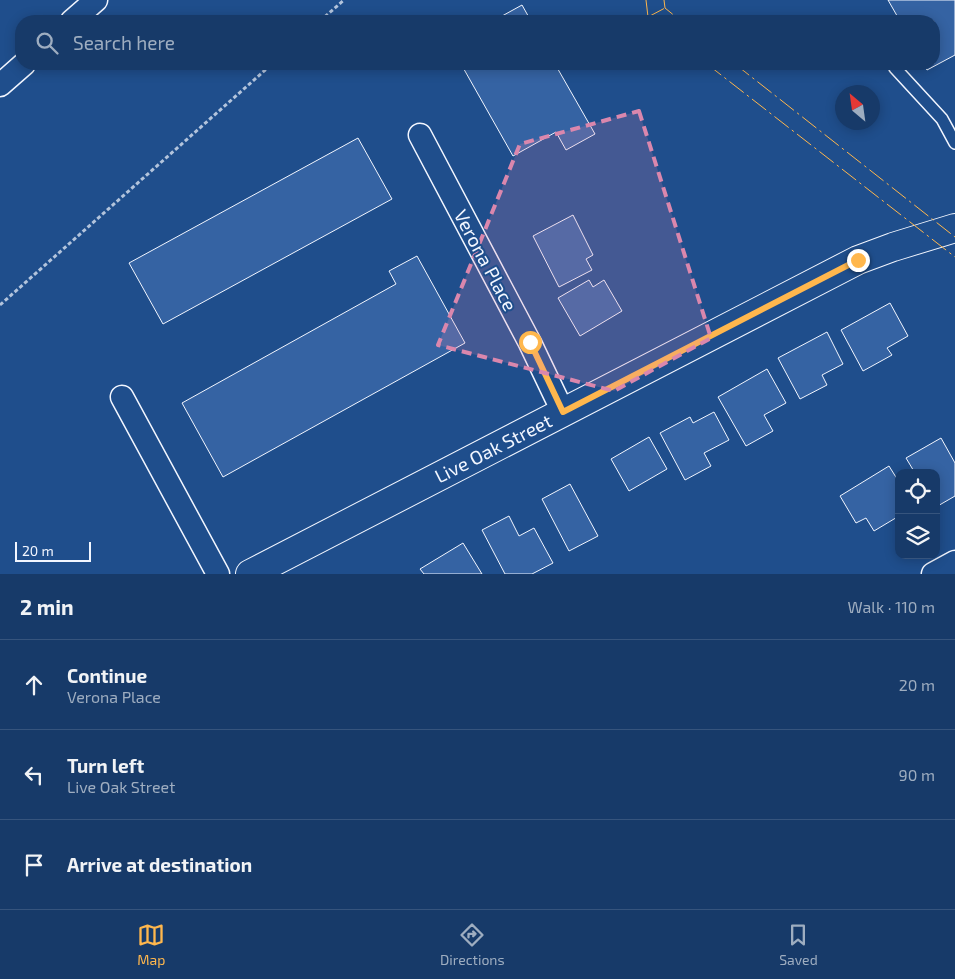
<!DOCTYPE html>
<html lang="en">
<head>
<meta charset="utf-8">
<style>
	:root { --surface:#173a69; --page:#244571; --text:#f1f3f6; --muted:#9eadc0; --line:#36547d; --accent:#ffb74d }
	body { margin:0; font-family:"Exo 2",sans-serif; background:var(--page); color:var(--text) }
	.controls { position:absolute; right:15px; bottom:15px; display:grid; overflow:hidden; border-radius:10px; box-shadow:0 2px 12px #0003 }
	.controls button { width:45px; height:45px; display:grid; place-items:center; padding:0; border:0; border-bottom:1px solid var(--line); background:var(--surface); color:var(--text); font:25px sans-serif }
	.compass { position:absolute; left:835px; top:85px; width:45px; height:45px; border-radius:50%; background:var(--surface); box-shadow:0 2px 12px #0003; rotate:331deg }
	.scale { position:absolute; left:15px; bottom:12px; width:76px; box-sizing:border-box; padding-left:5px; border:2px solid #f2f6ff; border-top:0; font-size:14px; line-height:18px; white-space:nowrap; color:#f2f6ff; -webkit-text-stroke:4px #1f4e8c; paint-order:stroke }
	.stop { position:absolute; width:15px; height:15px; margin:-11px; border:4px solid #ffb74d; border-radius:50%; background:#fff }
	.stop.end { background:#ffb74d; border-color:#fff; box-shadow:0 1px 5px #0008 }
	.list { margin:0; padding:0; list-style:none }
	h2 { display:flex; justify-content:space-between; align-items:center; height:65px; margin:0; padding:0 20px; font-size:21px }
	h2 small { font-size:16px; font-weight:400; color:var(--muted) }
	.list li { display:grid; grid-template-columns:32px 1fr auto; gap:15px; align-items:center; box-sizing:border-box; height:90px; padding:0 20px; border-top:1px solid var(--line) }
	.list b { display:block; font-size:19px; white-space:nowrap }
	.list p { margin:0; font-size:16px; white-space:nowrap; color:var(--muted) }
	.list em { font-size:16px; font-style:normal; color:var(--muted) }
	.icon { flex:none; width:28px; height:28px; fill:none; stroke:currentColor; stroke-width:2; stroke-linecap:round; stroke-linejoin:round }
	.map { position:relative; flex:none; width:955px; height:574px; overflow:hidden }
	.search { position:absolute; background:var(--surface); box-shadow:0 2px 12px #0003; left:15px; right:15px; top:15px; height:55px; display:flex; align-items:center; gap:12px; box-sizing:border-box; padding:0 18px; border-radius:20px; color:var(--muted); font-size:19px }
	.sheet { height:335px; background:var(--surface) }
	nav { display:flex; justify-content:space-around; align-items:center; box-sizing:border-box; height:70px; border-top:1px solid var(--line); background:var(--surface); font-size:14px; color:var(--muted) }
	nav a { display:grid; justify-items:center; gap:2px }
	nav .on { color:var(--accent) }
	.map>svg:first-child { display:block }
	.building { fill:#3563a3; stroke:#f2f6ff }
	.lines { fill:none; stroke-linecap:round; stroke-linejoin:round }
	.lane-casing { stroke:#f2f6ff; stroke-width:14 }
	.street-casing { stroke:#f2f6ff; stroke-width:25 }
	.secondary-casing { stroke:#f2f6ff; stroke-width:30 }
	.path { stroke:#b3c4dc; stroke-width:3; stroke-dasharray:4 2.5; stroke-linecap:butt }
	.lane { stroke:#1f4e8c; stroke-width:11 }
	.street { stroke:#1f4e8c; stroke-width:22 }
	.secondary { stroke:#1f4e8c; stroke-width:28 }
	.power { stroke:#ffb74d; stroke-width:1; stroke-dasharray:18 4 2.5 4; stroke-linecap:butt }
	.route { stroke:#ffb74d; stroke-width:6 }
	.marked { fill:#da87ad; fill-opacity:0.2; stroke:#da87ad; stroke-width:4; stroke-dasharray:10 6; stroke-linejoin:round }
	.labels { text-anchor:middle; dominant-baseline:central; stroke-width:4; stroke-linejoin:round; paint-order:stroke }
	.street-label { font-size:19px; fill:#f2f6ff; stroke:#1f4e8c }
</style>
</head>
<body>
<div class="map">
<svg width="955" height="574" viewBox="0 0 955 574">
	<rect width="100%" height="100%" fill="#1f4e8c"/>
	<path class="building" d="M888,0h67v55l-28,15 -3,-6h10v-43h-34z
		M522,5l9,16h-38z
		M461,64h94l40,70 -29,16 -10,-18 -43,24z
		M358,138l34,61 -229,125 -34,-61z
		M573,215l20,40 -7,4 6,11 -33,17 -26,-51z
		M417,256l48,87 -242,134 -41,-74 214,-119 -7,-13z
		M589,280l4,7 11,-7 18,31 -42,25 -22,-38z
		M890,303l18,33 -21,12 5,7 -29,16 -22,-41z
		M827,332l16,32 -21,11 5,10 -27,14 -22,-41z
		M767,369l19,34 -22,12 9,16 -27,15 -28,-49z
		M714,412l15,28 -25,13 7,13 -26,14 -25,-47 30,-16 3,6z
		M649,437l18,32 -38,22 -18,-32z
		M941,438l14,25v33l-19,11v-34h-21l-9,-15z
		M889,466l10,16v34l-25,15 -8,-13 -10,5 -16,-27z
		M570,484l28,52 -29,15 -27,-52z
		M509,516l10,20 15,-8 19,35 -21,11h-27l-23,-44z
		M463,543l19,31h-58l-4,-5z"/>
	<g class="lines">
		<defs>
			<path id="lane" d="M895,68l47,51 13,24"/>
			<path id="street" d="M72,21l24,-21
				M0,85l24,-21
				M420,135l110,208 33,69
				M122,397l96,177
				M933,574l22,-12"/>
			<path id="secondary" d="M250,574l608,-314 35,-13 62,-19"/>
		</defs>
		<use href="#lane" class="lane-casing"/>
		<use href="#street" class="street-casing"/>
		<use href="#secondary" class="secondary-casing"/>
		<path class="path" d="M320,21l24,-21
			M0,305l272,-241"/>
		<use href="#lane" class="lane"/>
		<use href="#street" class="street"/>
		<use href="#secondary" class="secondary"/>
		<path class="power" d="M646,0l2,17 5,4
			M664,0l1,8 16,13
			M648,17l17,-9
			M707,64l248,193
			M735,64l220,173"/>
	</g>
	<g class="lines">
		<path class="route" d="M530,342l33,70 295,-152"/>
	</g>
	<path class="marked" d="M639,111l72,227 -97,53 -176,-46 82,-201z"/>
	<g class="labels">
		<g class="street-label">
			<text transform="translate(486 260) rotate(62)">Verona Place</text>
			<text transform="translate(493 448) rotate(-27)">Live Oak Street</text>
		</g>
	</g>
</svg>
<div class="controls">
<button><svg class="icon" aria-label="locate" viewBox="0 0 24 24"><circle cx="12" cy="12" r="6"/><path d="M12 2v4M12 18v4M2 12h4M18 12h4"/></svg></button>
<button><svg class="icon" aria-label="layers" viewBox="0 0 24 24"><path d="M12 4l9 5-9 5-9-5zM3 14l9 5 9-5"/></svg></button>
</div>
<svg class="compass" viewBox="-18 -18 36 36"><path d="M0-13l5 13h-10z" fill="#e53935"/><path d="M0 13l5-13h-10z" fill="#9eadc0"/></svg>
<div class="scale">20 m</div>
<div class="stop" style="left:530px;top:342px"></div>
<div class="stop end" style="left:858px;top:260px"></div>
<div class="search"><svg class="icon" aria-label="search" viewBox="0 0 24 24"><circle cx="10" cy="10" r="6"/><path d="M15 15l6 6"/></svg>Search here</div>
</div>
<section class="sheet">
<h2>2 min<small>Walk · 110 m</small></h2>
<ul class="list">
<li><svg class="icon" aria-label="ahead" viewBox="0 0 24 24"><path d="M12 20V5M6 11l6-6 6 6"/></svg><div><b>Continue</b><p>Verona Place</p></div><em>20 m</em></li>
<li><svg class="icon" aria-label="left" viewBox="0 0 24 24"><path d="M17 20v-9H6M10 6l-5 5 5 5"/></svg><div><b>Turn left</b><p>Live Oak Street</p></div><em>90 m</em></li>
<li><svg class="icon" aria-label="arrive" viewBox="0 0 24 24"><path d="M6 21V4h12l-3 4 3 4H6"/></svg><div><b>Arrive at destination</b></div></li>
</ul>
</section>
<nav>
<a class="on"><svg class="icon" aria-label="map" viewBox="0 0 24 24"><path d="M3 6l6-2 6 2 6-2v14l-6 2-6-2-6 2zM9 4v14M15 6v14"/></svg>Map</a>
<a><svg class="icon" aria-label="directions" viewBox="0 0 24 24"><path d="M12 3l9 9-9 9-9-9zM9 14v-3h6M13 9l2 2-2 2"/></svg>Directions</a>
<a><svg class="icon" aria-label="saved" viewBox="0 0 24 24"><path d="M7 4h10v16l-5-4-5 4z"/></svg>Saved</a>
</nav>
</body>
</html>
